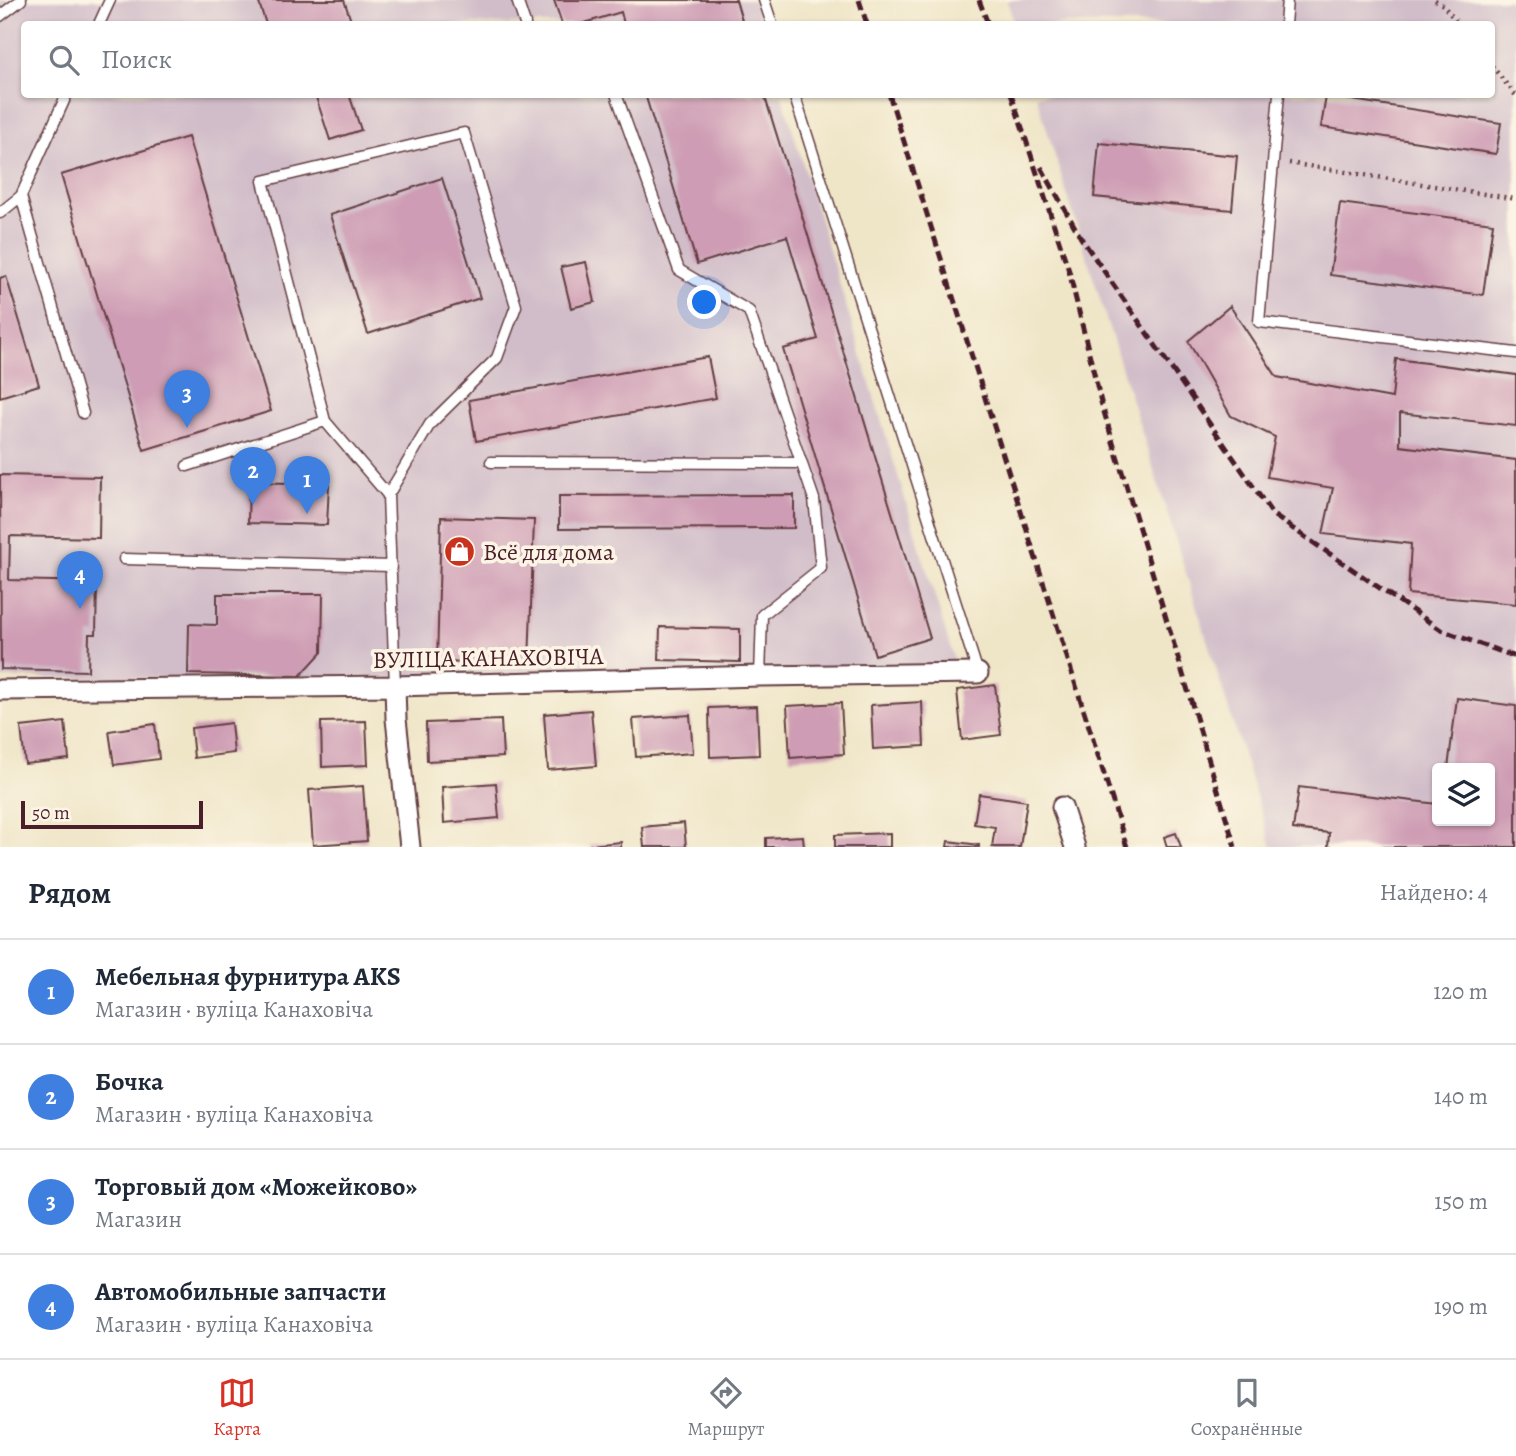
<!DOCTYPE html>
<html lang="ru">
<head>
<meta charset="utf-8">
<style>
	:root { --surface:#fff; --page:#f6f6f7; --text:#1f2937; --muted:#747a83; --line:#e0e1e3; --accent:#d93025 }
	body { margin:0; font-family:Alegreya,serif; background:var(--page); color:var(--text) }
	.controls { position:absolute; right:21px; bottom:21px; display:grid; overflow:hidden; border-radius:7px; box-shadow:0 2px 5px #0004 }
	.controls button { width:63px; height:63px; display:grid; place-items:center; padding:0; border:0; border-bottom:2px solid var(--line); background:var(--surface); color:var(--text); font:35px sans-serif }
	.scale { position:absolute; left:21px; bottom:18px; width:182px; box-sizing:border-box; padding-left:7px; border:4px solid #4a1f2b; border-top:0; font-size:19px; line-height:24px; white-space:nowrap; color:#4a1f2b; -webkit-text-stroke:5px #fcf5e5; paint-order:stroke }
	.you { position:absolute; left:705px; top:303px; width:24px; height:24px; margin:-18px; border:5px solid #fff; border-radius:50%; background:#1a73e8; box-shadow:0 0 0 10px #1a73e833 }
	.badge { display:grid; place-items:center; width:46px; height:46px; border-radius:50%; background:var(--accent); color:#fff; font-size:23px; font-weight:700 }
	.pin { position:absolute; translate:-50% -58px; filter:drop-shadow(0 2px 4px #0008) }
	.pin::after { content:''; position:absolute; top:37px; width:24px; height:21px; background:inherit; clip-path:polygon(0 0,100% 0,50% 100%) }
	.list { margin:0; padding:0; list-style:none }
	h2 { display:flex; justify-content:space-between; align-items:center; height:91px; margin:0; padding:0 28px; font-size:30px }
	h2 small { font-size:23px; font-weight:400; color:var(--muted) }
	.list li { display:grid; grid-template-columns:46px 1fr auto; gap:21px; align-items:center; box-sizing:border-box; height:105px; padding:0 28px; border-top:2px solid var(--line) }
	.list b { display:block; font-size:26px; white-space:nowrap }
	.list p { margin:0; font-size:23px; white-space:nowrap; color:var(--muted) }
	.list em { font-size:23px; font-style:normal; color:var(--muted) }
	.icon { flex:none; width:38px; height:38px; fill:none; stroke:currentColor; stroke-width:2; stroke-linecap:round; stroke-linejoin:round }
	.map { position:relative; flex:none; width:1516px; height:847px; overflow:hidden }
	.search { position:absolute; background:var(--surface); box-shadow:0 2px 5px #0004; left:21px; right:21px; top:21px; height:77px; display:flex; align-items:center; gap:18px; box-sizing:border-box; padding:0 24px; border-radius:7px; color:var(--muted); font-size:26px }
	.sheet { height:511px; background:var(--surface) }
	nav { display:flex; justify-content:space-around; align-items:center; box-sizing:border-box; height:98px; border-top:2px solid var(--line); background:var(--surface); font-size:19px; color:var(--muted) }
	nav a { display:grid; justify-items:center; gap:4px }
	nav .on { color:var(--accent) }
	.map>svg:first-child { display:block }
	.industrial { fill:#d1bdc9; fill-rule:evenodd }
	.building { fill:#ce9cb4 }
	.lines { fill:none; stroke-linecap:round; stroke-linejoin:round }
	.service-casing { stroke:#633d42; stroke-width:13 }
	.minor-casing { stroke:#633d42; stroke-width:23 }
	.path { stroke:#633d42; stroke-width:4.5; stroke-dasharray:2 5; stroke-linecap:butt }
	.service { stroke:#fff; stroke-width:10 }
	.minor { stroke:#fff; stroke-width:19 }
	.rail { stroke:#4a1f2b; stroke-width:5; stroke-dasharray:10 5; stroke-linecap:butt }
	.labels { text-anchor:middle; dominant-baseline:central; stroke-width:7; stroke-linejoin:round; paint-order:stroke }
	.poi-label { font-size:24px; fill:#4a1f2b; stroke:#fcf5e5; text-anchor:start }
	.street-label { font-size:24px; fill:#4a1f2b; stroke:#fcf5e5 }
</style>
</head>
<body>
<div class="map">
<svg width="1516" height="847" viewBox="0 0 1516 847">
	<rect width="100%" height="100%" fill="#fcf5e5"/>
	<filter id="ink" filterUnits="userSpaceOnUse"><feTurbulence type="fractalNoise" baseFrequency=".0143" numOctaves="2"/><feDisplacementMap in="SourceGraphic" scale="14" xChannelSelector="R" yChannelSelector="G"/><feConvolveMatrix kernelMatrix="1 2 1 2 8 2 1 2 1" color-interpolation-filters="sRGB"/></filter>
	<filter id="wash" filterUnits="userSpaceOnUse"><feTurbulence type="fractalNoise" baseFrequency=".00686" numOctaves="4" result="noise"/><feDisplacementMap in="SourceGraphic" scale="28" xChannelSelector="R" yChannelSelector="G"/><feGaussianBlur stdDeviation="1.57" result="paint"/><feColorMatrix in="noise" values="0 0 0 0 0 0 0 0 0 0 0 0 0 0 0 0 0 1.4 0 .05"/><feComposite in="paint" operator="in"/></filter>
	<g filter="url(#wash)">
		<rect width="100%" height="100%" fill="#efe5c7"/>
		<path class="industrial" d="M0,0h753l8,24h-737v70l758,1 177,581 -959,2z
			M1007,0h509v847h-244l-236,-752 456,-1v-70h-478zM1437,768h53v53h-53z"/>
		<g id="blocks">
			<path class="building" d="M258,0h86l8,24h-86z
				M554,0h182l7,24h-119l-3,-12 -40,12h-19z
				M315,94h34l12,36 -31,10z
				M645,94h119l43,138 123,406 -55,17 -92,-306 35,-10 -31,-103 -90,28z
				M1326,96l175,27 -5,31 -175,-27z
				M188,137l83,274 -127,39 -83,-275z
				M1099,143l138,13 -5,54 -138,-13z
				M442,178l38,120 -112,36 -38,-119z
				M1340,203l153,20 -10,72 -153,-20z
				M586,262l9,40 -24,6 -10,-41z
				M6,276l33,109 -39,12v-119z
				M1230,306l47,71 115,21 4,-39 120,16v51l-116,-13v33l116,14v144l-108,-10 3,-50 -88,-10 10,-46 -66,-11 8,-40 -44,-21 -43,-75z
				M708,357l8,41 -240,43 -7,-41z
				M0,475l100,2 -1,61 -89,-2 -1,44 88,2 -1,52h-7l-1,37 -87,-2z
				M249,482l80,2 -2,41 -79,-2z
				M794,495v33l-235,1v-33z
				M441,517l93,3 -5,144 -92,-2z
				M217,594h106l-1,58 -22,24 -112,-2 1,-50 28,1z
				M660,627l80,2v33l-81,-2z
				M995,685l6,50 -39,5 -5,-50z
				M1457,698l59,8v141h-188l1,-14 -36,-4 6,-42 138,17v17h53v-53h-42z
				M922,702l2,44 -51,3 -2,-44z
				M841,703l3,51 -54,4 -3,-52z
				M757,706l2,49 -49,2 -1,-49z
				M591,710l5,56 -48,4 -4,-56z
				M690,715l3,38 -57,4 -3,-38z
				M501,720l2,37 -76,4 -1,-38z
				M366,721l2,44 -46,2 -1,-45z
				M65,722l4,37 -44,5 -4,-37z
				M231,723l3,30 -40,5 -3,-30z
				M155,724l4,35 -45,6 -5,-34z
				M496,783l3,35 -55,5 -2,-36z
				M363,786l4,55 -54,4 -4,-55z
				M979,794l48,7 -7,46h-28l3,-20 -21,-3z
				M684,823l2,24h-42l-2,-20z
				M890,833v14h-55v-12z
				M1176,833l5,14h-14l-3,-10z
				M803,836l1,11h-38v-9z
				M948,841l31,4v2h-32z
				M621,842v5h-31v-2z"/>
		</g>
	</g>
	<g filter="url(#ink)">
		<use href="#blocks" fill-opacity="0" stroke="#633d42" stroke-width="2"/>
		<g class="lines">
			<defs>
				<path id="service" d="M517,0l8,24
					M764,0l8,24
					M0,16l21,-16
					M99,24l11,-24
					M1285,24l2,-24
					M616,94l63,176 70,41 65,188 7,69 -59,47 -2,61
					M794,94l184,579
					M1279,94l-20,228 257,31
					M21,196l62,217
					M0,213l21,-17 46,-102
					M491,462l311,1
					M187,466l138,-45
					M388,495l42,-71 67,-66 19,-52 -52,-173 -201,48 62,240 63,74 7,191
					M124,559l267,7"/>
				<path id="minor" d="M395,686l1,33 14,128
					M0,690l395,-4 365,-10 218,-3
					M1062,807l13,40"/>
			</defs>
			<use href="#service" class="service-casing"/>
			<use href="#minor" class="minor-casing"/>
			<path class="path" d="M1435,0l8,5 15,19
				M1492,66l24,30
				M1289,163l227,36"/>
			<use href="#service" class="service"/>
			<use href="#minor" class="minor"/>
			<path class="rail" d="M859,0l8,24
				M979,0l9,24
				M889,94l238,753
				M1011,94l58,177 32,131 134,445
				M1041,167l40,71 192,277 168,115 75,27"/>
		</g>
	</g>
	<defs>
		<symbol id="shop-disc" viewBox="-11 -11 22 22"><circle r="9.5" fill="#c8321e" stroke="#fcf5e5"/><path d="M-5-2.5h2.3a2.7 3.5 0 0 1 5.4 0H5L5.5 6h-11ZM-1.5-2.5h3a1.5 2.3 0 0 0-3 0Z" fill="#fff"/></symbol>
	</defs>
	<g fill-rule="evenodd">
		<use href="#shop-disc" x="442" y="534" width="35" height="35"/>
	</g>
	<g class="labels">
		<g class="poi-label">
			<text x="483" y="552">Всё для дома</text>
		</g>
		<g class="street-label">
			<text transform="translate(488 658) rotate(-1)">ВУЛІЦА КАНАХОВІЧА</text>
		</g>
	</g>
</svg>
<div class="controls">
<button><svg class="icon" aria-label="layers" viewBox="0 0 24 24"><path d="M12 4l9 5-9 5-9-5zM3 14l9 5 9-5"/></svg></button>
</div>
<div class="scale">50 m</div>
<div class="you"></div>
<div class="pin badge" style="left:307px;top:514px;background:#3f7fe0">1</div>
<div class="pin badge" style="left:253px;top:505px;background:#3f7fe0">2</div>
<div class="pin badge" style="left:187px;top:428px;background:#3f7fe0">3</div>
<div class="pin badge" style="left:80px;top:609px;background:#3f7fe0">4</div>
<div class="search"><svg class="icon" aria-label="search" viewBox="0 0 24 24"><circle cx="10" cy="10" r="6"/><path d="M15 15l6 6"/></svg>Поиск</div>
</div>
<section class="sheet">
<h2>Рядом<small>Найдено: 4</small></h2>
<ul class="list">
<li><span class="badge" style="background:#3f7fe0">1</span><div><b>Мебельная фурнитура AKS</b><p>Магазин · вуліца Канаховіча</p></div><em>120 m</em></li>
<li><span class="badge" style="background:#3f7fe0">2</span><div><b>Бочка</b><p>Магазин · вуліца Канаховіча</p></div><em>140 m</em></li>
<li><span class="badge" style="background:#3f7fe0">3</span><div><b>Торговый дом «Можейково»</b><p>Магазин</p></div><em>150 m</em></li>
<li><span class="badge" style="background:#3f7fe0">4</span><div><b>Автомобильные запчасти</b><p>Магазин · вуліца Канаховіча</p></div><em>190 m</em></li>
</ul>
</section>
<nav>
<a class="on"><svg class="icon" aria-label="map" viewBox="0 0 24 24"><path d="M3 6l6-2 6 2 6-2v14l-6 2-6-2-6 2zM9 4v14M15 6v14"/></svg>Карта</a>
<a><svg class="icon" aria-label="directions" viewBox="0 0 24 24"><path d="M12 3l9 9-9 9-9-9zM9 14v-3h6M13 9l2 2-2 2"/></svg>Маршрут</a>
<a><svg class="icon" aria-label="saved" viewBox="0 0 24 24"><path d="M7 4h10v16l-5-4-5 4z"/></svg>Сохранённые</a>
</nav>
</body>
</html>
